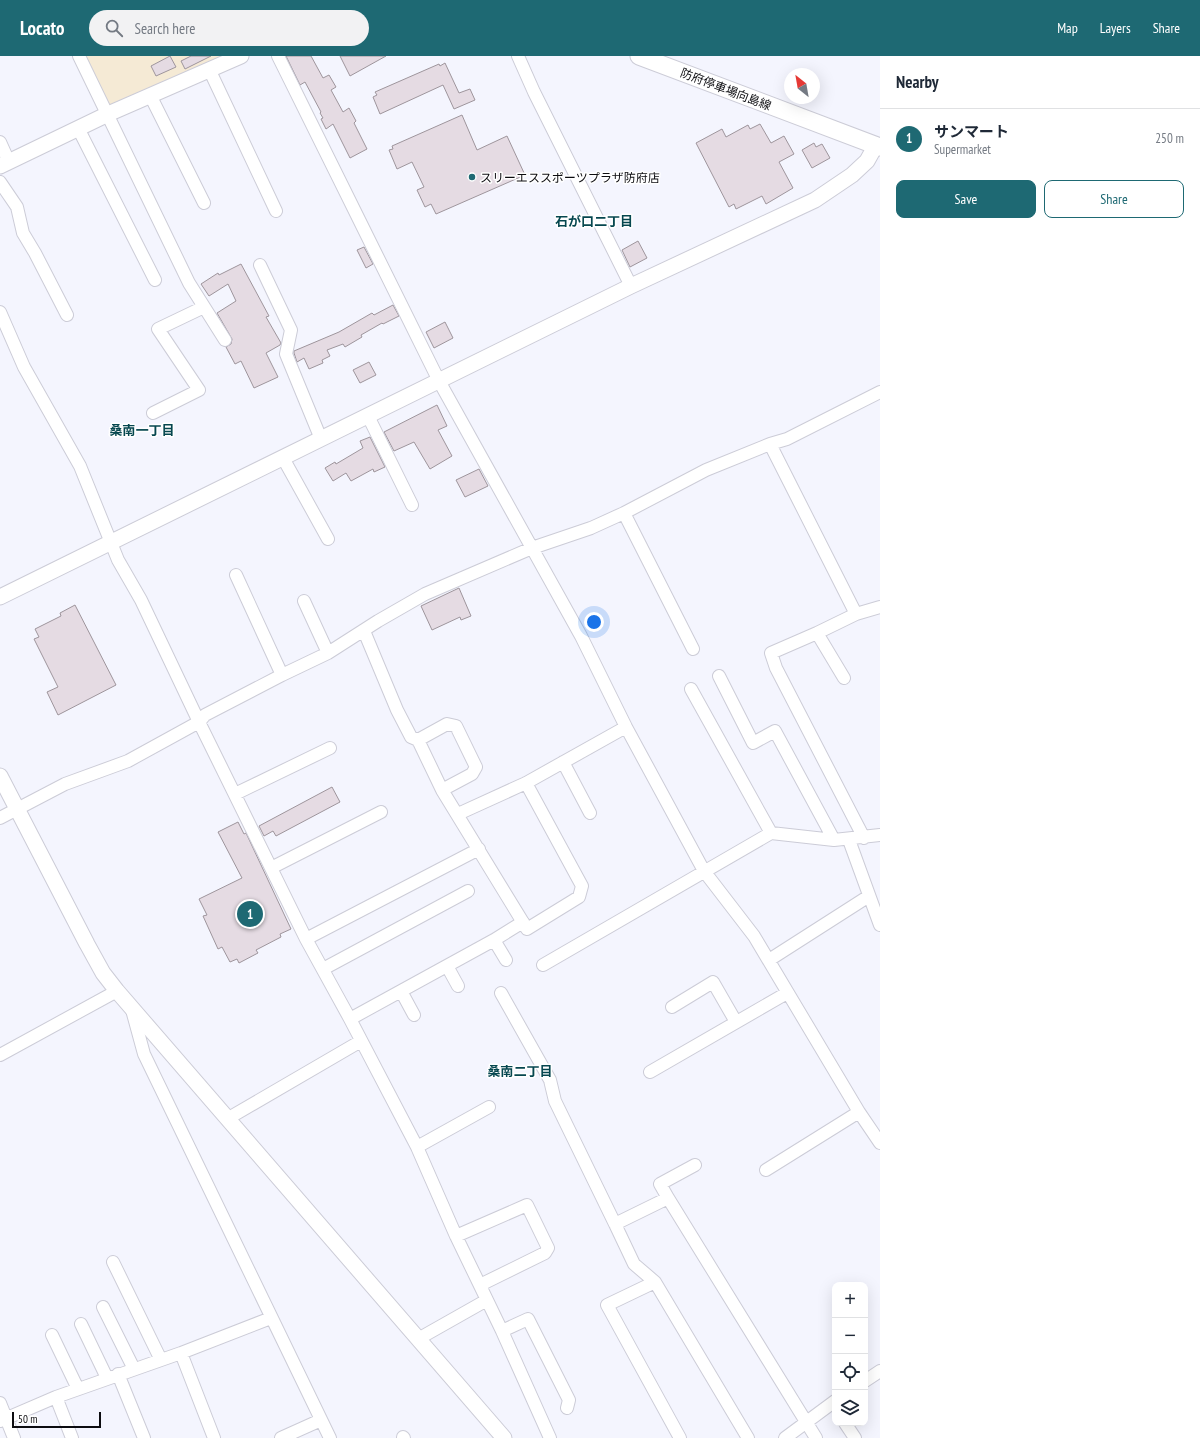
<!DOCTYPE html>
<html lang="en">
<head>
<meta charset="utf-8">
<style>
	:root { --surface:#fff; --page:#f2f2f3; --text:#1f2937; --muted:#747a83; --line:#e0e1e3; --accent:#1e6973 }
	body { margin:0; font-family:"PT Sans Narrow","Noto Sans JP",sans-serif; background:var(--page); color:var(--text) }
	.controls { position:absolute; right:12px; bottom:12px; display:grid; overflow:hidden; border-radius:8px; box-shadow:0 4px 16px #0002 }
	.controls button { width:36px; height:36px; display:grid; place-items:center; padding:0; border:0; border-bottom:1px solid var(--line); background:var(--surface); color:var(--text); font:20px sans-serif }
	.compass { position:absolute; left:784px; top:12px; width:36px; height:36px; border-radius:50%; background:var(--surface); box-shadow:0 4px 16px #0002; rotate:329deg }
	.scale { position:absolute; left:12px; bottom:10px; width:89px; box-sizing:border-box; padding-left:4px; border:2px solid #0c0c10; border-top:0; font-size:11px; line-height:14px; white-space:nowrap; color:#0c0c10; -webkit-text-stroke:3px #fff; paint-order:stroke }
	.you { position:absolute; left:594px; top:566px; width:14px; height:14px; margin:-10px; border:3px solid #fff; border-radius:50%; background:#1a73e8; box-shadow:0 0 0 6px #1a73e833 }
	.badge { display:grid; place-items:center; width:26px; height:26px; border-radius:50%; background:var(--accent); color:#fff; font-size:13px; font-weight:700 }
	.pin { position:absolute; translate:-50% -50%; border:2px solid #fff; box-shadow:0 1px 4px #0006 }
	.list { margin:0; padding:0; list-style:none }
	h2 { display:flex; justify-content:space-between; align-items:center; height:52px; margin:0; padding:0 16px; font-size:17px }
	h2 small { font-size:13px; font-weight:400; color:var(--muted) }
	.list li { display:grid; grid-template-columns:26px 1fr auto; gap:12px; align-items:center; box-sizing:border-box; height:60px; padding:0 16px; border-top:1px solid var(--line) }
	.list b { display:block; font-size:15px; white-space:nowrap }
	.list p { margin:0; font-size:13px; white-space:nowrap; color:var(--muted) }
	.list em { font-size:13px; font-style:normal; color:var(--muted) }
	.actions { display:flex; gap:8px; padding:12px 16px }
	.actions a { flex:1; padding:9px 0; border:1px solid var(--accent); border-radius:8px; text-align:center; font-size:14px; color:var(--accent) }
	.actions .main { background:var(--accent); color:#fff }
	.icon { flex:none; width:22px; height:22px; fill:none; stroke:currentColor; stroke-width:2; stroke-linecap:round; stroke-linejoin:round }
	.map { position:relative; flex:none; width:880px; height:1382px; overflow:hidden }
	header { display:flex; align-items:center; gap:24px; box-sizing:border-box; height:56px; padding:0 20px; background:var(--accent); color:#fff }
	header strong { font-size:19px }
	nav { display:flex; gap:22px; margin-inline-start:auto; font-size:14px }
	.search { width:280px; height:36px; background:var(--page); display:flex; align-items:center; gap:10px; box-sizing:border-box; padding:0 14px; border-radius:22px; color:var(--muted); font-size:15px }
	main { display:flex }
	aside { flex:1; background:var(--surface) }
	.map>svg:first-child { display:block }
	.education { fill:#f5ead5 }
	.building { fill:#e5dbe3; stroke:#9e959c }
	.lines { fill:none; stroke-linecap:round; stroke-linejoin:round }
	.minor-casing { stroke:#ccccd7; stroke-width:14 }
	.tertiary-casing { stroke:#ccccd7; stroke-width:17 }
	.secondary-casing { stroke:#ccccd7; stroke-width:19 }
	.minor { stroke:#fff; stroke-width:12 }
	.tertiary { stroke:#fff; stroke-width:15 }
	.secondary { stroke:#fff; stroke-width:17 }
	.poi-dot { fill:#1e6973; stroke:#fff; stroke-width:1.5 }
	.labels { text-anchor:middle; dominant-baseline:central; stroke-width:3; stroke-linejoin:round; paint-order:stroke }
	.street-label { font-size:12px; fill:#0c0c10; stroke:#fff }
	.poi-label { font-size:12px; fill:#0c0c10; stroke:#fff; text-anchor:start }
	.neighbourhood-label { font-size:13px; font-weight:bold; fill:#06474f; stroke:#fff }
</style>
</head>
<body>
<header>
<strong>Locato</strong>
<div class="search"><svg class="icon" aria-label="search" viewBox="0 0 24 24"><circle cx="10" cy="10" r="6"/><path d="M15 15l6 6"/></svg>Search here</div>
<nav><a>Map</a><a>Layers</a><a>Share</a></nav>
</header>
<main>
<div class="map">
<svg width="880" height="1382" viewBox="0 0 880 1382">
	<rect width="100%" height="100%" fill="#f4f5fe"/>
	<path class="education" d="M79,0h162l-133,58z"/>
	<path class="building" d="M170,0l6,11 -20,9 -5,-10z
		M191,0h20l-26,13 -4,-8z
		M286,0h25l12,22 6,-3 7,12 -5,3 12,22 6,-4 7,13 -2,2 13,26 -17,9 -17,-34 -7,5 -5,-10 2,-1 -3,-5 1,-1 -16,-30 -5,3z
		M340,0h46l-36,20z
		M445,7l14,30 11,-4 5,11 -21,9 -11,-24 -63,29 -7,-17 4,-2 -2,-3 64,-28 1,2z
		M462,59l15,35 30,-14 18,39 -89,39 -5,-10 -6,3 -8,-17 7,-3 -12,-25 -15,7 -8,-19 4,-1 -1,-3z
		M760,68l11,19 13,-7 10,18 -15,8 14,26 -27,16 -4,-8 -26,13 -2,-5 -5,3 -33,-64 26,-14 4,8 22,-12 2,4z
		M814,87l2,4 6,-3 8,14 -18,10 -10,-18z
		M638,185l9,17 -17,9 -8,-17z
		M364,191l9,17 -7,4 -9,-18z
		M241,208l28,52 -3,1 15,26 -1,2 -14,8 12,24 -24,11 -13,-27 -6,3 -9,-17 5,-3 1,-5 -15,-26 19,-12 -8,-17 -19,12 -8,-12 17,-11 1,2z
		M393,249l6,11 -16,8 -1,-1 -21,12 1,2 -17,10 -2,-3 -16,6 3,6 -8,4 1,3 -14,6 -5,-11 -7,4 -3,-9v-2l45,-19 33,-19 2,2z
		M445,266l8,16 -19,10 -8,-16z
		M369,306l7,13 -16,8 -7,-13z
		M437,349l10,21 -9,4 14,26 -22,13 -16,-27 -20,9 -10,-19z
		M370,381l15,30 -11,5 -1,-3 -22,12 -5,-8 -13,8 -8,-13 10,-6 1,2 27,-16 -3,-7z
		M479,413l9,17 -23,11 -9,-17z
		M459,532l12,28 -10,4 -1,-3 -28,13 -11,-24z
		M75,549l41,80 -58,30 -11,-23 11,-5 -24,-48 5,-2 -4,-8 26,-13 -1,-3z
		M332,731l8,15 -64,34 -3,-5 -9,5 -5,-10z
		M238,766l6,12 2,-1 45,96 -11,5 1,3 -25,13 2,3 -19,10 -2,-4 -7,3 -8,-15 -4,2 -15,-33 4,-1 -8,-16 43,-21 -24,-46z"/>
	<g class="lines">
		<defs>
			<path id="minor" d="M79,0l110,227 36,57
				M278,0l161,325 142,255 45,91 78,144 50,65 105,176 21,31
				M518,0l16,36 97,194
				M209,13l67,142
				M150,39l54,108
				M78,72l77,152
				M0,86l9,20
				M0,126l17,25 6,26 12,20 32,62
				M260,209l31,65 -5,24 35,85
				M0,256l24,55 56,99 38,94 23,40 58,122 107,217 44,80 67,128 39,89 46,95 48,107
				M153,357l46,-23 -41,-61 46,-22
				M368,360l44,89
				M770,388l86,170
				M283,402l45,81
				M624,457l69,136
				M236,519l46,100
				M304,545l24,52
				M364,575l33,79 14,27 7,3 24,50 85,139 52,-32 3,-11 -56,-103
				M817,577l27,45
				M719,620l34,67 22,-12 59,109
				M691,633l80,144
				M418,684l29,-16 9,2 20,41 -4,7 -30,16
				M563,706l27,51
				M235,738l95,-46
				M458,758l68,-31 100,-56
				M0,762l65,-34 63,-23 71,-39 6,-7 77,-40 46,-22 50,-32 47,-27 107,-46 59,-20 33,-15 82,-43 64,-26 17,-5 93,-47
				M864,782l-88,-170 -5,-15 46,-20 39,-19 24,-7
				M849,784l31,85
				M271,812l110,-56
				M306,883l173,-90
				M494,884l12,20
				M769,904l100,-64
				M543,909l228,-132 63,7 46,-5
				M447,910l11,20
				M323,913l145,-78
				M401,935l13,24
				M501,937l49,87 5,21 60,123 53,-26 148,240
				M672,951l41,-25 23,40
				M132,954l12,44 186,384
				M350,963l144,-79 29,-18
				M0,999l117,-64
				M650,1016l137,-79
				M227,1063l134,-78
				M417,1091l72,-40
				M766,1114l93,-58
				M668,1142l-8,-14 35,-19
				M615,1168l19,40 21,18 93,156
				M456,1180l71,-31 21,43 -3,5 -65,32
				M113,1206l48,98
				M655,1226l-48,23 73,133
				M103,1251l31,62
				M81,1268l26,54
				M502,1275l26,-12 41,81 -2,8
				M52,1279l26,54
				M418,1283l69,-39
				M181,1297l33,85
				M118,1318l26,64
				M865,1325l15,-10
				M56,1341l16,41
				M0,1347l14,35
				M0,1365l56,-24 125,-44 90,-35
				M845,1367l10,15
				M403,1381l1,1
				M281,1382l40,-18
				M785,1382l50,-37"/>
			<path id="tertiary" d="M0,110l108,-52 133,-58
				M0,541l631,-311 184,-86 37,-25 15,-14 9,-16
				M0,720l87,168 16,29 14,18 387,447"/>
			<path id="secondary" d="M639,0l241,91"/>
		</defs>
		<use href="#minor" class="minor-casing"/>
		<use href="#tertiary" class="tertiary-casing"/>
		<use href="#secondary" class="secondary-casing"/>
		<use href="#minor" class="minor"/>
		<use href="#tertiary" class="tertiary"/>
		<use href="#secondary" class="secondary"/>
	</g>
	<circle class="poi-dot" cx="472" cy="121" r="4"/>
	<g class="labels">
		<g class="street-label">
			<text transform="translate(726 33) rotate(21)">防府停車場向島線</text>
		</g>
		<g class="poi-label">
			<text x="480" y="121">スリーエススポーツプラザ防府店</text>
		</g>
		<g class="neighbourhood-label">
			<text x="594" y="165">石が口二丁目</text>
			<text x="142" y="374">桑南一丁目</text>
			<text x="520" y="1015">桑南二丁目</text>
		</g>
	</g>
</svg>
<div class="controls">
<button>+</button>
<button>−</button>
<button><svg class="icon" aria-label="locate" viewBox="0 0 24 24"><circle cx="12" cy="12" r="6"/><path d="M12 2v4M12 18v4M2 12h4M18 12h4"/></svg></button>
<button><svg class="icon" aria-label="layers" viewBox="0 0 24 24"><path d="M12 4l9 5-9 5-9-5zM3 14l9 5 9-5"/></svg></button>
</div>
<svg class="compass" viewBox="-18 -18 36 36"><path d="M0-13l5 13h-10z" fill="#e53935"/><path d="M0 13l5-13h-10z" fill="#747a83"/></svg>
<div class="scale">50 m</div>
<div class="you"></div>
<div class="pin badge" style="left:250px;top:858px">1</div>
</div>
<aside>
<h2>Nearby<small></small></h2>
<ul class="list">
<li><span class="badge">1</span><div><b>サンマート</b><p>Supermarket</p></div><em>250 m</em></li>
</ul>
<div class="actions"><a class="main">Save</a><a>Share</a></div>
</aside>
</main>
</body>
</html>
